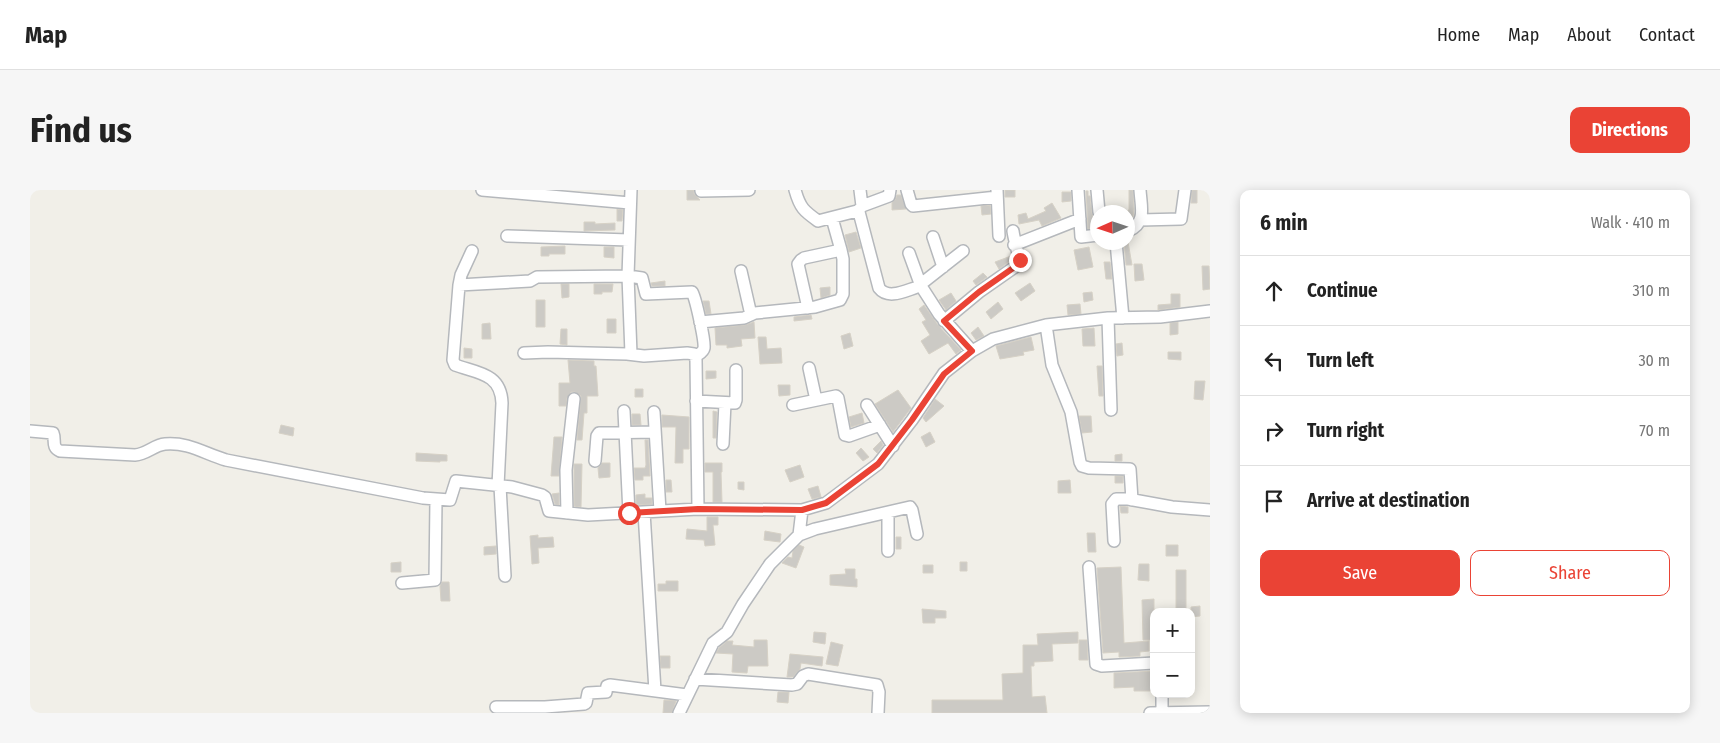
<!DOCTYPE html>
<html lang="en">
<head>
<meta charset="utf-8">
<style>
	:root { --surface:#fff; --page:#f6f6f6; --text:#222; --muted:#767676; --line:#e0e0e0; --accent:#ea4335 }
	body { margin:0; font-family:"Fira Sans Condensed",sans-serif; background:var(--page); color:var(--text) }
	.controls { position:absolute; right:15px; bottom:15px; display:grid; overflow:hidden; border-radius:10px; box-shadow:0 2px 12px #0003 }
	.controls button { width:45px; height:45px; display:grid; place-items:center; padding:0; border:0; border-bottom:1px solid var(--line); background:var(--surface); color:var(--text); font:25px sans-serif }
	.compass { position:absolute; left:1060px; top:15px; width:45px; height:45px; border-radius:50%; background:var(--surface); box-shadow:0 2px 12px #0003; rotate:267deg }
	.stop { position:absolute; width:15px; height:15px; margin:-11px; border:4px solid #ea4335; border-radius:50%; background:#fff }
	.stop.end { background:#ea4335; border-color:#fff; box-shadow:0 1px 5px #0008 }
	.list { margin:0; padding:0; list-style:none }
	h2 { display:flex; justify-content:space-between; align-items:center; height:65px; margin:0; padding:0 20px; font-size:21px }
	h2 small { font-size:16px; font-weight:400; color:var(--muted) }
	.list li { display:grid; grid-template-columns:32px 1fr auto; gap:15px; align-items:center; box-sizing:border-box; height:70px; padding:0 20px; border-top:1px solid var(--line) }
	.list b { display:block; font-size:19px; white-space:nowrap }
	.list em { font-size:16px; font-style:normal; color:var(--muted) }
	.actions { display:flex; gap:10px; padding:15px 20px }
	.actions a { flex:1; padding:11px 0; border:1px solid var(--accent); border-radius:10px; text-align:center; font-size:18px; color:var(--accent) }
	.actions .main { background:var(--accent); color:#fff }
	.icon { flex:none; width:28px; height:28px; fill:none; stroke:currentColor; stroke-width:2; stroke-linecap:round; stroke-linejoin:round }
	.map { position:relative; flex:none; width:1180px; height:523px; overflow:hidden; border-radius:10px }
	header { display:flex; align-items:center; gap:30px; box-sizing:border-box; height:70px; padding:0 25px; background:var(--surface); border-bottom:1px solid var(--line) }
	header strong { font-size:24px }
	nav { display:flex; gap:28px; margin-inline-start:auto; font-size:18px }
	.intro { display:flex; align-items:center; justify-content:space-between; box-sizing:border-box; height:120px; padding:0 30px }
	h1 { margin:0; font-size:35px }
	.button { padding:12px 22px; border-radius:10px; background:var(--accent); color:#fff; font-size:18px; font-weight:700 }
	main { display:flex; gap:30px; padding:0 30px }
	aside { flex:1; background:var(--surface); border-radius:10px; box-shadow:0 2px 12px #0003 }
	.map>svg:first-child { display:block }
	.building { fill:#cccac5; stroke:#d6d1c6 }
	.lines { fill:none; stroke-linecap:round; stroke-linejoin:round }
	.minor-casing { stroke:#b5b8bc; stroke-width:14 }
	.minor { stroke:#fff; stroke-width:11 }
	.route { stroke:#ea4335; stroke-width:6 }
</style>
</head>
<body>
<header>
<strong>Map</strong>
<nav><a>Home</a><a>Map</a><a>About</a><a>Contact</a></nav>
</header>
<div class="intro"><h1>Find us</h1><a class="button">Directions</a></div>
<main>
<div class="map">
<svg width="1180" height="523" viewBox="0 0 1180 523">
	<rect width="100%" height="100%" fill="#f1efe8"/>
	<path class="building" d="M657,0h7v4l6,6h-13z
		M975,0h10v7h-10z
		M1099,0h4l1,19 -1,8 -5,1v-8h1z
		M1162,0h5v13h-6z
		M1056,1h2v5h2l2,17 1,4 5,2v9l-10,1z
		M1032,2h9v9l-9,1z
		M867,5h4l5,14 -14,1v-7l3,-3z
		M1022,13l9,15 -19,8 -3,-6 -20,4 -1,-9 8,-2 2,6 18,-8 -2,-3z
		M960,15l1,9 -9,1 -1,-9z
		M587,19l6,1 -1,11h-5z
		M554,32h11v2l20,-1v7l-31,1z
		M826,42l5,16 -12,4 -4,-17z
		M1094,52h4l4,23h-6z
		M535,56v8h-16v2h-8v-9z
		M574,57h10v11l-10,-1z
		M1059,57l4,20 -15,3 -4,-20z
		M981,66v4l-12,9 -4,-7z
		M1074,72h6l2,17h-6z
		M1104,74h8l2,16 -9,1z
		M1172,76h7l1,23 -7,1z
		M953,83l4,4 -11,8 -3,-4z
		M635,91v5h-13l-1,-3z
		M1000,93l5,8 -14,10 -6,-8z
		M531,94h8v13l-7,1z
		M564,94h19l-1,8h-10v2h-8z
		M800,97v8l-9,3 -1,-10z
		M1062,102l1,8 -9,2 -1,-9z
		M921,103l5,8 -10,9 -7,-10z
		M1141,104h9v13l-22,3v-5l13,-1z
		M506,110h9v27h-9z
		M673,111h6l2,13h-5z
		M968,112l5,7 -12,10 -5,-7z
		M1050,114l1,10 -13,1 -1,-10z
		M894,115l14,20 23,25 -5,4 -8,-11 -19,11 -8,-13 9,-6 -8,-13 4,-2 -7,-11z
		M781,125l1,4 -18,2v-4z
		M577,129h9v14h-9z
		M724,132l1,16 -14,1 1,7 -15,2v-3h-11l-1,-17 30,-3z
		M1148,132v12l-8,1v-12z
		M460,133l1,16h-9v-15z
		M948,137l6,9 -8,4 -5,-7z
		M1064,138l1,18h-12l-1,-17z
		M531,139h6v16l-7,-1z
		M820,143l3,13 -9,3 -3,-13z
		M728,147h8l1,12 14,-1 1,15 -22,1z
		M1001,147l3,13 -11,2 1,3 -24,4 -4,-13z
		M1092,153l1,12 -6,1 -1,-12z
		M434,158l8,1v9h-8z
		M1138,162h13v8l-13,-1z
		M538,170l26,1v5h2l2,30h-11v17h-3l-2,27h-5l4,-44 -6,-4h-4l-4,6 -1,8h-7v-23h11z
		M1067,176h5l1,30h-4z
		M676,181h10v7l-10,1z
		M1165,191h10l-2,19 -9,-1z
		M748,195h12v10l-11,1z
		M605,199h8v8h-8z
		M868,200l13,18 -18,24 -18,-28z
		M905,209l9,7 -18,16 -3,-4z
		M683,221l4,1 -1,26h-3z
		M832,223l2,10 -13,4 -2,-10z
		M602,224h8l1,11h-9z
		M632,225l27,2v32h-6v14h-8l1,-36h-14z
		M1049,226h12l1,16 -10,1z
		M251,235l13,3 -1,8 -14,-3z
		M900,242l5,10 -9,5 -5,-10z
		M524,247h8l-3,39h-8z
		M615,250h3l2,36h-7v4h-8l-1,-12h11l1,-3z
		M851,251l2,4 -6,8 -4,-4z
		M831,258l8,9 -6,4 -7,-8z
		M386,263l31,2v6h-7v1l-24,-1z
		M1092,264v7h-7v-6z
		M572,273h8v14l-11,1 -1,-10z
		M675,273h17v9h-1l1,30h-9v-30h-8z
		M544,274h8l-1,43 -7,-1z
		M770,275l4,12 -14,5 -5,-12z
		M1085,286h8v7h-8z
		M636,290h5l1,12h-6z
		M1040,290l1,13h-13v-12z
		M708,292h6v8l-6,-1z
		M788,296l3,11 -9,2 -4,-10z
		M529,303v12l-4,-1 -3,-10z
		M615,304v4h7v6l-16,1v-10z
		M1090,316l8,1v6h-7z
		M677,327h11v8h-5l2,20 -10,1 -1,-6 -18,-1 1,-10 20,2z
		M735,341l16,3 -1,8 -16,-2z
		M1057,343h8l1,19h-8z
		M508,345v3l15,-1 1,10 -16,1 1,15 -7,1 -2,-28z
		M866,347h5v12h-5z
		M769,355l5,2 -8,21 -14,-5 6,-6 4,1 1,-7z
		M1136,355h12v11h-12z
		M466,356v8l-12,1v-8z
		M371,372v10h-10v-9z
		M930,372h7v9h-7z
		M1109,374h10v17l-11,-1z
		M893,375h10v8h-10z
		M1091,377l3,76 25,-2v10l-9,1v4l-21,1v-5l-16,1 -6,-85z
		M815,379h10v10h2v8l-27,-2v-10l16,-1z
		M1146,380h10v42h-10z
		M636,391h12v10h-20v-7h8z
		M412,392h7l1,19h-9l-1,-15z
		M1124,409v41h-11l-1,-40z
		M1170,416v10l-9,1v-10z
		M892,419l24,2v7h-11v5h-12z
		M784,442l12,1 -1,11 -12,-2z
		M1048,442v11l-26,1 1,17 -19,1v4h-3l1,31 13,-1 2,17h-115v-13h71l-1,-26 21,-1v-28h15l-1,-11z
		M724,450h13l1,26h-20l-1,7 -15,-1 1,-18 -17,-1 3,-5 8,-7h6l-1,4 22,2z
		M1049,450h8l1,20h-9z
		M801,452l12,3 -5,21 -12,-2z
		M760,464l33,3 -1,9 -21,-3 -1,6 -7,8h-6z
		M630,466h10v12h-9z
		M1124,481v20h-20v-4l-20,1v-15z
		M748,502h11l-1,11 -11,-1z
		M634,510l12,1 -4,12h-9z"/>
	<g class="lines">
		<defs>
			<path id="minor" d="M452,0l148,13
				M601,0l-3,86 3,78
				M765,0c5,18 9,21 23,31l39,-10 2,1 20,76c10,13 29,1 42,-2
				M830,0l2,16
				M877,0l4,14 2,2 84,-9
				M967,0l2,46
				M1048,0l3,47 17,-2
				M1067,0l2,22
				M671,1l48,-1
				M828,21l4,-5 27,-10 1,-6
				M1110,30l41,-1 4,-29
				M1098,41c19,-8 13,-24 12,-41
				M477,46l122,4
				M903,47l10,30
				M1086,52l7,76
				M984,55l66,-26
				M442,61l-11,24 -2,10 -6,75 2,5c22,8 46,8 47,38l-4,83
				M879,63l12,33 18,28 33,37
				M711,81l10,44
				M891,94l42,-33
				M429,95l71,-4 7,-4 91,-1 14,2 4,16 46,-2c4,7 13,49 12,56 -1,5 -6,6 -9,9
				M778,118l-10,-44 3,-4 3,-2 37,-8 -9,-32
				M1078,128l3,92
				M914,131l35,-29 40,-28c1,-7 -5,-24 -6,-33
				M670,132l44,-4 11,-5 60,-6 25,-7 3,-6v-35l-2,-9
				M1016,135l6,40 19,47 9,50 2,4 7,2 41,1 2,31
				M494,163l24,-1 79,2 17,2 43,-3 7,1 2,6 2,149
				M779,178l7,32
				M666,211l39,2 1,-3v-30
				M763,215l43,-9 2,2 7,37 4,1 31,-11
				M837,215l26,41
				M594,221l5,102
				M624,222l6,99
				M0,241l23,2c3,7 -2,14 7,18l75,4c12,-1 19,-10 30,-11 24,-2 40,10 61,16l197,38 27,2 6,-19 56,6 30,8 3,2 4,14 39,4 110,-6 104,1 24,-7 52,-39 34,-44 32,-47 28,-22 21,-12 53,-14 62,-7 52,-1 50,-6
				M693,254l2,-41
				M565,271l2,-25 2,-3 56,-1
				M470,296l5,90
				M614,322l11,179
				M537,323l-1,-43 8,-71
				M858,323v38
				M769,345l16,-6 95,-22 2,3 5,24
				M1084,351l-2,-37 4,-5h12l44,8 38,3
				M1059,377l7,97 6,2 52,-3
				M372,393l33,-3 1,-80
				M665,489l97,6 5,-1 6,-8 5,-2 69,11 2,7 -1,21
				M1132,504v18
				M466,517h49l39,-3 2,-1 2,-10 18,-1 1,-6 3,-1 77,10
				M649,523l34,-70 14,-11 16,-28 27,-40 29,-29 3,-25
				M1120,523l60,-1"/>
		</defs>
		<use href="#minor" class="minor-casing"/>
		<use href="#minor" class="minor"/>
	</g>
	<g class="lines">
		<path class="route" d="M599,323l69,-4 104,1 24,-7 52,-39 34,-44 32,-46 28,-23 -28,-30 35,-29 40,-28 1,-4"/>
	</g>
</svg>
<div class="controls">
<button>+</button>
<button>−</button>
</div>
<svg class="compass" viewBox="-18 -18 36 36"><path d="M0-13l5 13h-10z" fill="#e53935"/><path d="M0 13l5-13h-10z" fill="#767676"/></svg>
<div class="stop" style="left:599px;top:323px"></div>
<div class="stop end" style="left:990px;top:70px"></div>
</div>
<aside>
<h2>6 min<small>Walk · 410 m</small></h2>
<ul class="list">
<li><svg class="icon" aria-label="ahead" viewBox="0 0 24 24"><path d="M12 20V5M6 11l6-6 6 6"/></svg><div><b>Continue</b></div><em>310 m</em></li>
<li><svg class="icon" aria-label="left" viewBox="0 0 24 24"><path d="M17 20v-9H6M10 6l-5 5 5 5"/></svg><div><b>Turn left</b></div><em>30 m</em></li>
<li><svg class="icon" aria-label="right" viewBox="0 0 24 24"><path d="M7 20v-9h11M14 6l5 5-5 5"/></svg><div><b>Turn right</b></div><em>70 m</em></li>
<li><svg class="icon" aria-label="arrive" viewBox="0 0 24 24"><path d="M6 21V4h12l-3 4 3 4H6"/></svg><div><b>Arrive at destination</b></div></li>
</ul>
<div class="actions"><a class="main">Save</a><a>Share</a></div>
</aside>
</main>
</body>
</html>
